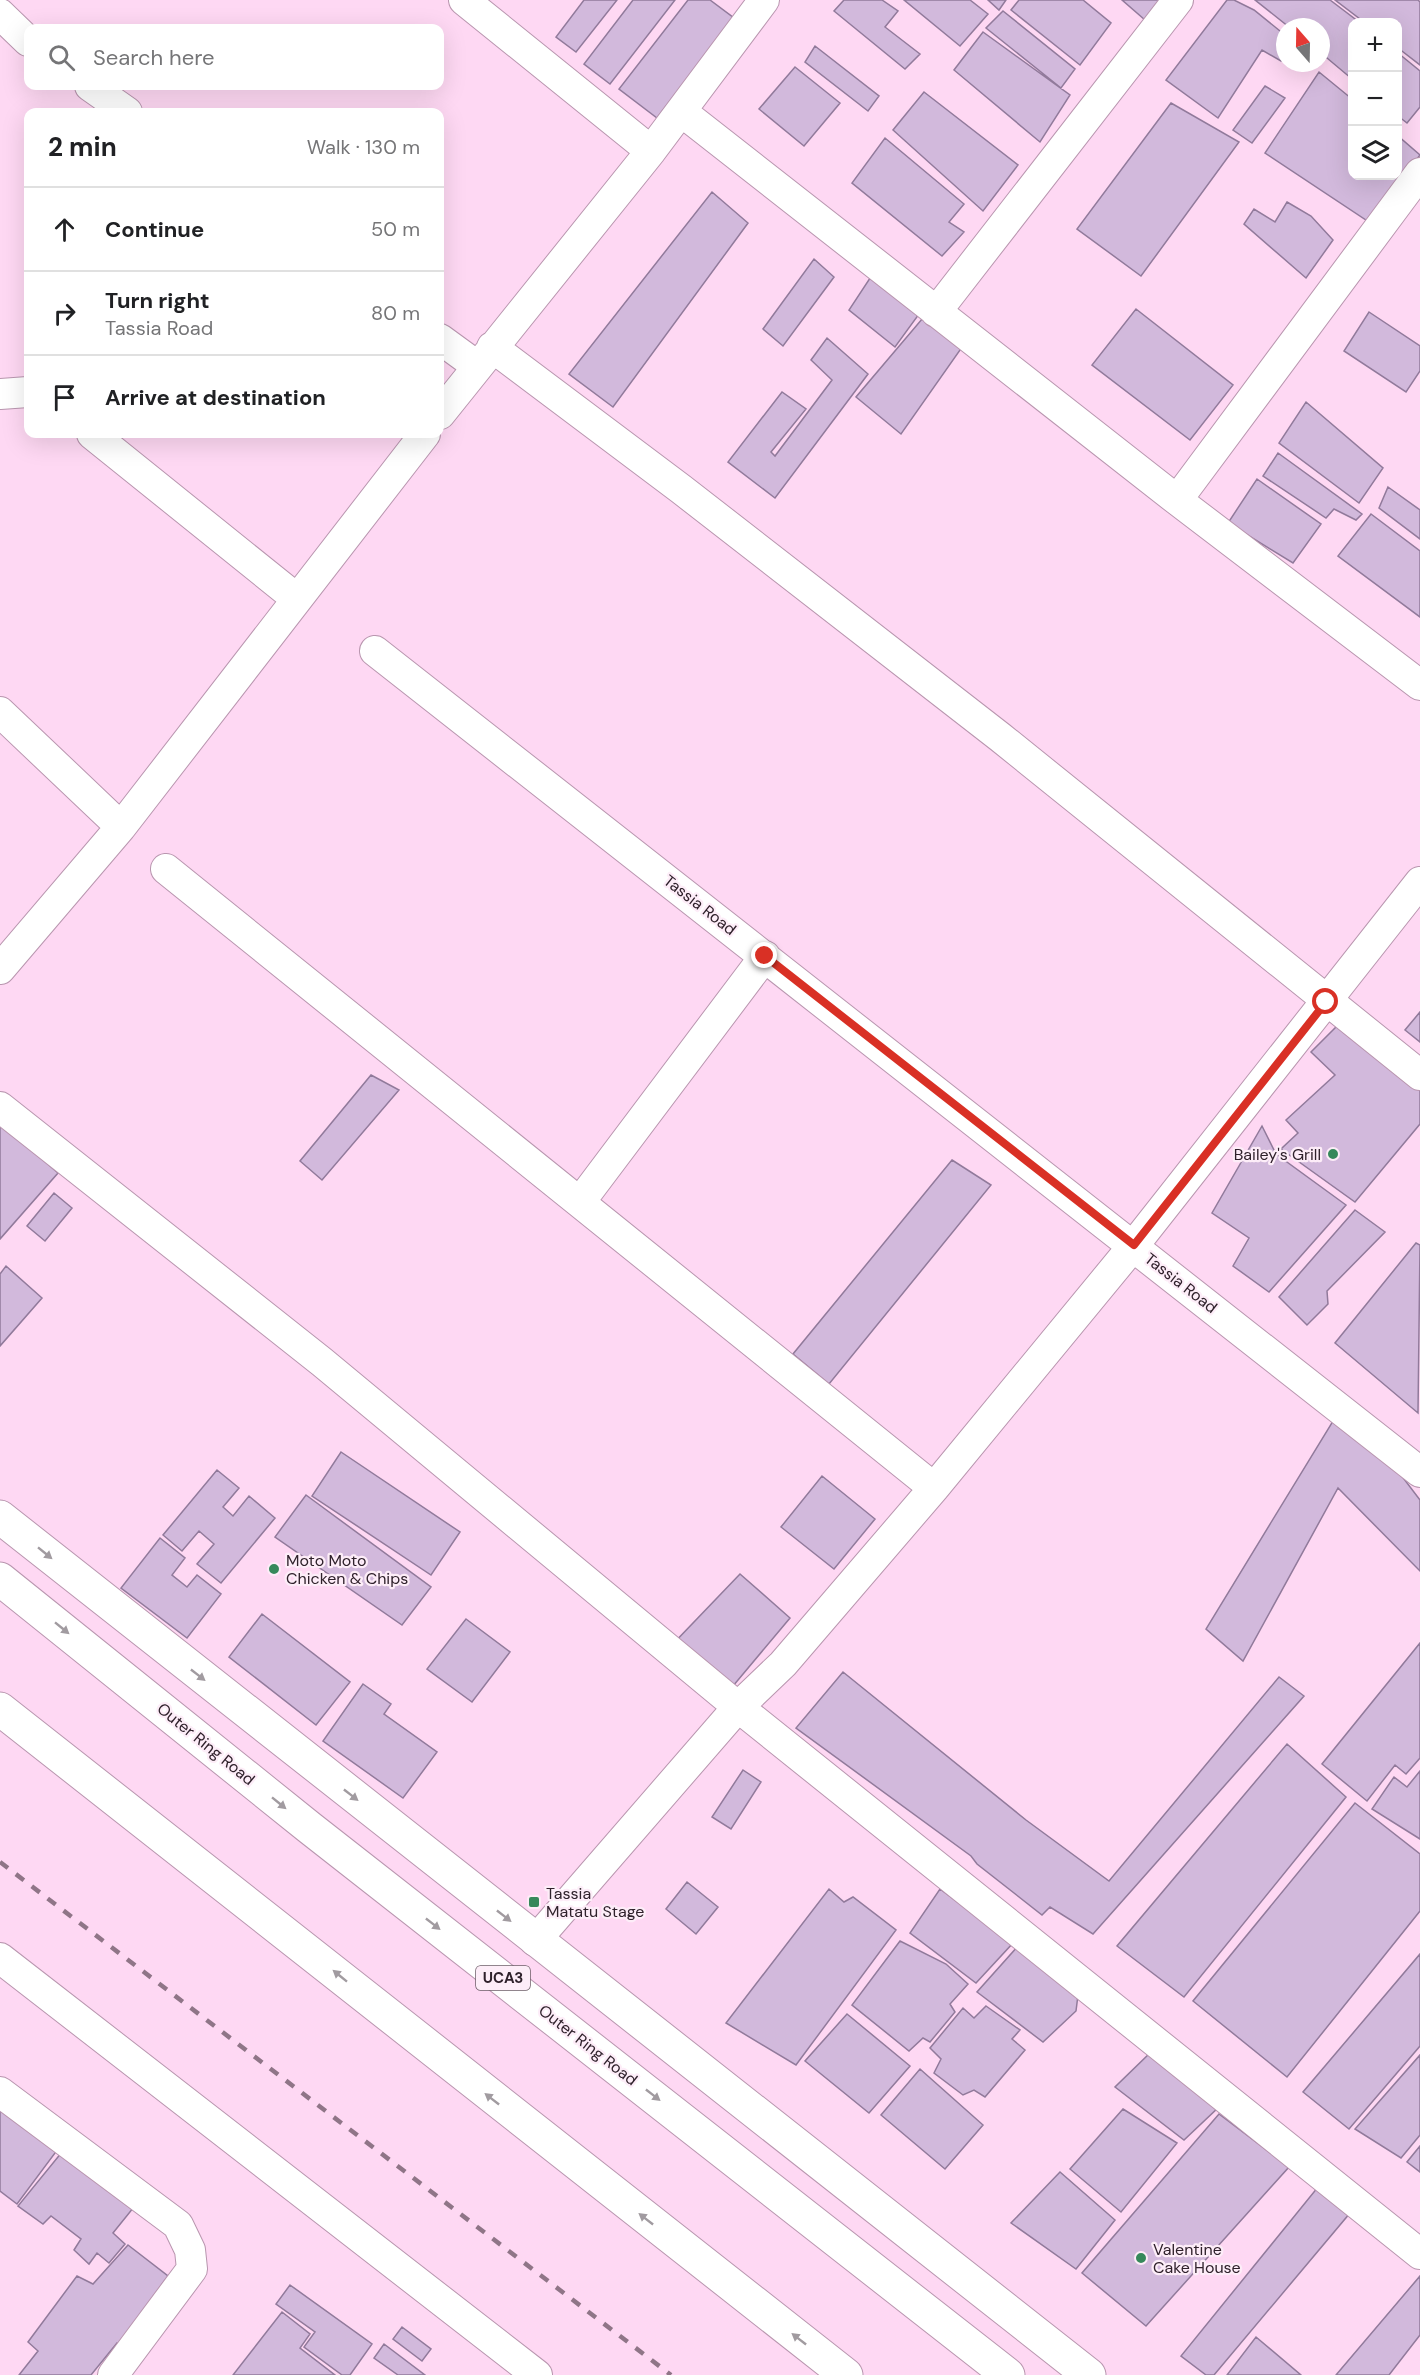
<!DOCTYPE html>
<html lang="en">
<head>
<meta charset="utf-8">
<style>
	:root { --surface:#fff; --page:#f6f6f6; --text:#202124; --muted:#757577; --line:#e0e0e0 }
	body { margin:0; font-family:"DM Sans",sans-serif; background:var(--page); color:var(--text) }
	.controls { position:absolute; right:18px; top:18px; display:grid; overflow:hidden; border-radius:12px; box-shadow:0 6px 24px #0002 }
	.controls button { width:54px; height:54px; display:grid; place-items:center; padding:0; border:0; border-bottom:2px solid var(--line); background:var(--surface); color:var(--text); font:30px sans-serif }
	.compass { position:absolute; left:1276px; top:18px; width:54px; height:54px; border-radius:50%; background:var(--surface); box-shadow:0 6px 24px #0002; rotate:340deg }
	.stop { position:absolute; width:18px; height:18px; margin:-14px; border:4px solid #d93025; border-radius:50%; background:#fff }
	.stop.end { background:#d93025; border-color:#fff; box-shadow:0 2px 6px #0008 }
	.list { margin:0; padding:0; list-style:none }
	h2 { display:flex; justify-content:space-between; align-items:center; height:78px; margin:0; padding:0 24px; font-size:26px }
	h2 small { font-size:20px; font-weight:400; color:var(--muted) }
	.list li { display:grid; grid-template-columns:39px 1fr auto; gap:18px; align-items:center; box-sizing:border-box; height:84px; padding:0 24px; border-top:2px solid var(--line) }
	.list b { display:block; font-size:22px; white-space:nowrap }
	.list p { margin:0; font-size:20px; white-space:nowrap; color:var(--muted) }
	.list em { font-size:20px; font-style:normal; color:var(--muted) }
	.icon { flex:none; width:33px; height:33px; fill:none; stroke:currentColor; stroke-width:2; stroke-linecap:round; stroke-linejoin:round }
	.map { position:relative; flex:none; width:1420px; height:2375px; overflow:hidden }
	.search { position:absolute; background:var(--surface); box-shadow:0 6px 24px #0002; left:24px; top:24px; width:420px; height:66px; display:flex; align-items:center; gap:15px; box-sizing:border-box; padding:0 21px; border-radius:12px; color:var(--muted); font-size:22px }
	.panel { position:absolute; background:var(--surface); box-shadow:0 6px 24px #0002; left:24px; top:108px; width:420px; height:330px; border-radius:12px }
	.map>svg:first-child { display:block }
	.building { fill:#d2b9dc; stroke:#917a9b; stroke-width:1.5 }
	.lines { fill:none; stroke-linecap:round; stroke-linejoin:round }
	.street-casing { stroke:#b996af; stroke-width:32 }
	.secondary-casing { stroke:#b996af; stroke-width:35 }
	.primary-casing { stroke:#b996af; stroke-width:35 }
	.street { stroke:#fff; stroke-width:30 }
	.secondary { stroke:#fff; stroke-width:33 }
	.primary { stroke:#fff; stroke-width:33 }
	.rail { stroke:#8f7587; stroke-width:4.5; stroke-dasharray:10 10; stroke-linecap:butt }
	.oneway { fill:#a19ba0 }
	.route { stroke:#d93025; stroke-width:8 }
	.poi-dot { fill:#36895b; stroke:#fdedf8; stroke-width:2 }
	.labels { text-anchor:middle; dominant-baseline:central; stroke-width:4.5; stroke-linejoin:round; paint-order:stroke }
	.shield { fill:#fdedf8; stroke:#6d5e68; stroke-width:1.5 }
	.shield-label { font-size:15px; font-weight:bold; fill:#2f212b }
	.street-label { font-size:16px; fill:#2f212b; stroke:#fdedf8 }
	.poi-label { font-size:16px; fill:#2f212b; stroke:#fdedf8; text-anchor:start }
</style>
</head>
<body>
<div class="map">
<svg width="1420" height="2375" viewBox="0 0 1420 2375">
	<rect width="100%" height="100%" fill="#fed8f3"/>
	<path class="building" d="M584,0h33l-41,52 -20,-15z
		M633,0h42l-65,84 -26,-20z
		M688,0h22l24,18 -77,100 -38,-29z
		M844,0h38l16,11 -13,16 35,27 -15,15 -71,-58z
		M904,0h66l18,14 -28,32z
		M988,0h18l-7,10z
		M1019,0h64l28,23 -31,42 -69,-55z
		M1122,0h38l-15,20z
		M1227,0h7l20,10 31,25v20l-4,6 -19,-11 -44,68 -52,-38z
		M1255,0h75l29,22h-7v57l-31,-26v-26h-32z
		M1335,0h83l2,2v63l-22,-17v-26h-34z
		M1003,11l72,58 -14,19 -75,-60z
		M983,32l87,63 -30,47 -86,-72z
		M815,46l64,50 -11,15 -63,-49z
		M1398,53l22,18v36l-13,16 -9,-7z
		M795,67l45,36 -36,43 -45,-37z
		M1319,72l33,27v77h46v-40l22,19 -51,67 -104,-69z
		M1265,86l20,12 -33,45 -19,-13z
		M924,92l94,73 -35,46 -90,-81z
		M1171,103l68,39 -98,134 -64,-47z
		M885,138l79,66 -15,18 15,10 -22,24 -90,-73z
		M712,192l36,31 -135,184 -44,-33z
		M1287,202l24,14 22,24 -27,38 -62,-54 10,-15 21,13z
		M814,259l20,18 -51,69 -20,-17z
		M874,272l48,38 -27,37 -46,-37z
		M1136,309l97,76 -43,55 -98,-75z
		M928,312l37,31 -64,91 -45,-37z
		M1369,312l51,34v25l-14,21 -62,-41z
		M827,338l41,36 -93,124 -47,-36 54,-70 24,17 -35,43 4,4 57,-76 -21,-20z
		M1306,402l77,66 -24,35 -80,-60z
		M1278,453l84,61 -6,6 -22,-11 -8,9 -63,-42z
		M1257,479l64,45 -28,39 -65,-40z
		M1388,487l32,23v29l-41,-31z
		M1371,514l49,37v66l-82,-61z
		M1420,1012v30l-15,-12z
		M1338,1025l82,63v36l-65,78 -74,-53 17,-16 -12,-13 49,-45 -24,-23z
		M371,1075l28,15 -77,90 -22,-19z
		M0,1122l58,51 -58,66z
		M1262,1126l14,28 70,51 -77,87 -36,-26 16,-28 -37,-25z
		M952,1160l39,25 -162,199 -36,-30z
		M54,1193l18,15 -27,33 -18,-15z
		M1355,1210l30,22 -58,59 1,13 -21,21 -28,-28z
		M1416,1243l4,2 -2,168 -83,-70z
		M6,1266l36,32 -42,48v-72z
		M1333,1421l65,50 22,29v71l-82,-83 -95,173 -37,-32z
		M341,1452l119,80 -29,43 -119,-79z
		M217,1470l22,18 -16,19 10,9 16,-20 26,22 -54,65 -24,-19 17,-20 -15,-13 -17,20 -19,-16z
		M822,1476l53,43 -41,50 -53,-42z
		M306,1495l125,92 -29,38 -127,-88z
		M160,1538l25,20 -13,17 15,12 10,-12 24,19 -34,44 -66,-50z
		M740,1574l50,44 -62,74 -57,-46z
		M262,1614l88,68 -34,43 -87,-68z
		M466,1619l44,33 -38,50 -45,-33z
		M1420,1643v115l-14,16 -11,-9 -28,36 -45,-37z
		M843,1672l183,148 83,61 170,-204 25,19 -211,238 -43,-27 -8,8 -65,-51 -6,-8 -175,-128z
		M363,1684l28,20 -7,10 53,38 -34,46 -80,-57z
		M1287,1744l59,53 -162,200 -67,-51z
		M743,1770l18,12 -30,47 -19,-12z
		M1420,1771v68l-48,-30 22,-32 13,10z
		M1355,1803l65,51v57l-133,166 -94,-76z
		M687,1882l31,25 -22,27 -30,-25z
		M829,1889l15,13 9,-5 43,33 -100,135 -70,-42z
		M940,1889l73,54 -37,40 -66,-50z
		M900,1941l46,23 22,20 -18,20 5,8 -25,30 -7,-4 -14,13 -57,-46z
		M1018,1946l60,49 -2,16 -33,31 -66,-50z
		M1420,1954v92l-71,83 -46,-37z
		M986,2006l34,24 -8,9 13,11 -40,47 -11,-7 -11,5 -29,-22 7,-14 -11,-11 33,-40 11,10z
		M847,2014l63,52 -41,47 -64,-52z
		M1151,2052l70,53 -37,35 -69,-53z
		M1420,2055v80l-19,23 -46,-29z
		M920,2069l63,56 -38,44 -64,-54z
		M0,2099l61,46 -44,59 -17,-13z
		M1123,2109l54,34 -56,69 -51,-43z
		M1219,2114l70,53 -143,159 -64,-53z
		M1420,2146v26l-13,-10z
		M62,2152l72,55 -21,26 12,11 -16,19 -12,-10 -8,11 -15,-14 7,-11 -30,-23 -8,8 -25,-18z
		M1060,2172l55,48 -39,49 -65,-46z
		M1318,2187l32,26 -136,162h-8l-25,-19z
		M128,2245l40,31 -33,46 -9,27 -9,-6 -26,32h-72l19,-24 -10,-9 49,-66 16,8z
		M1420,2276v59l-31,40h-53z
		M290,2285l82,59 -22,31h-8l-38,-28 11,-15 -39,-28z
		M282,2312l28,22 -10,14 35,27h-102z
		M402,2327l29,22 -9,12 -29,-22z
		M1256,2337l45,38h-74z
		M384,2344l41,31h-27l-24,-17z"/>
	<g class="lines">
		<defs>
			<path id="street" d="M464,0l187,151
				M0,14l28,27
				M90,86l37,26
				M682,112l495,388 243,185
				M936,312l242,-312
				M440,339l37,27
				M492,347l189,142 319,248 420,338
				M0,394l28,-2
				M440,414l211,-263 113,-151
				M92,434l205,165
				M1177,500l243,-327
				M375,651l1045,821
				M0,712l121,115
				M166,869l768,619
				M0,969l121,-142 304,-393
				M0,1107l322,255 416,345 682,547
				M580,1202l185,-246
				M535,1941l203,-234 45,-43 151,-176 200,-243 286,-363
				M0,1958l537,417
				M0,2092l178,133 12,25 2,19 -79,106"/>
			<path id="secondary" d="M0,1517l1089,858"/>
			<path id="primary" d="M0,1579l310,249 698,547
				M0,1709c283,221 563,445 846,666"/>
		</defs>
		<use href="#street" class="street-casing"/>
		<use href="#secondary" class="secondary-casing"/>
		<use href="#primary" class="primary-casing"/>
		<use href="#street" class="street"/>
		<use href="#secondary" class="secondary"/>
		<use href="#primary" class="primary"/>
		<path class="rail" d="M0,1862l671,513"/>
	</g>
	<defs><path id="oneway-solid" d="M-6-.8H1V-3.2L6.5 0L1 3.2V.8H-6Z" transform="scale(1.5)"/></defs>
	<g class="oneway">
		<use href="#oneway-solid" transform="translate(45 1553) rotate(39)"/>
		<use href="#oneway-solid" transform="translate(62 1628) rotate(39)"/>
		<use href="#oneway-solid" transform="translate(198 1675) rotate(38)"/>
		<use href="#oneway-solid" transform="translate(351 1795) rotate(38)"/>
		<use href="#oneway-solid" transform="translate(279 1803) rotate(39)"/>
		<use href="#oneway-solid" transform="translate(504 1916) rotate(38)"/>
		<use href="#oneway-solid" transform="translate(433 1924) rotate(38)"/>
		<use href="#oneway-solid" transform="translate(340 1976) rotate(-141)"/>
		<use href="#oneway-solid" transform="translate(653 2095) rotate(38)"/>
		<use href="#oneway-solid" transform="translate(492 2099) rotate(-142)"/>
		<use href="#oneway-solid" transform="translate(646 2219) rotate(-142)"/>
		<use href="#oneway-solid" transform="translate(799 2339) rotate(-142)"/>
	</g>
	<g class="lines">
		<path class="route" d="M765,956l369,289 192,-243"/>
	</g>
	<g class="poi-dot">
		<circle cx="1333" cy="1154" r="6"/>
		<circle cx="274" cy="1569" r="6"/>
		<rect x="528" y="1896" width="12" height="12" rx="3"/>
		<circle cx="1141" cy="2258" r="6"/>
	</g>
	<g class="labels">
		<rect class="shield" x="476" y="1966" width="54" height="24" rx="4.5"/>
		<g class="shield-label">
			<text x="503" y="1978">UCA3</text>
		</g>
		<g class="street-label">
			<text transform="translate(700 905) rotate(38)">Tassia Road</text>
			<text transform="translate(1181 1283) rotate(38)">Tassia Road</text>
			<text transform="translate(206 1744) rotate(39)">Outer Ring Road</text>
			<text transform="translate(588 2045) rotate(38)">Outer Ring Road</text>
		</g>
		<g class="poi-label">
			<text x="1321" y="1154" text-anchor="end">Bailey's Grill</text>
			<text x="286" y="1560">Moto Moto<tspan x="286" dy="18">Chicken &amp; Chips</tspan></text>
			<text x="546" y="1893">Tassia<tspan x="546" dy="18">Matatu Stage</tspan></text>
			<text x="1153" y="2249">Valentine<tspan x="1153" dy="18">Cake House</tspan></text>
		</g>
	</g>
</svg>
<div class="controls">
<button>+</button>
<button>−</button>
<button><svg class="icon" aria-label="layers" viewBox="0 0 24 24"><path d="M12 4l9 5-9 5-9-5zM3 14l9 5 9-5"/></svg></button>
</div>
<svg class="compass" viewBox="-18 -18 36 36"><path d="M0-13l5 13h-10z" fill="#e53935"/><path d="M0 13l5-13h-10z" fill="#757577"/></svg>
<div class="stop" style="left:1326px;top:1002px"></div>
<div class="stop end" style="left:765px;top:956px"></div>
<div class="search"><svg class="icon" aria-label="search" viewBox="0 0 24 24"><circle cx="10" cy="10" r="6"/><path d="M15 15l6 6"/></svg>Search here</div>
<section class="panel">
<h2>2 min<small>Walk · 130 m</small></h2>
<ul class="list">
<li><svg class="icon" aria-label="ahead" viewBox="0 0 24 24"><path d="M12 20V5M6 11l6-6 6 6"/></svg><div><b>Continue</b></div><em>50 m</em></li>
<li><svg class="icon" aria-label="right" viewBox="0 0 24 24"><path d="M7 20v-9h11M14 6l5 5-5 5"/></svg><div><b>Turn right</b><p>Tassia Road</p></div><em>80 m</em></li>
<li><svg class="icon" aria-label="arrive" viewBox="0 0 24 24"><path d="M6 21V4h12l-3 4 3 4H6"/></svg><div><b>Arrive at destination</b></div></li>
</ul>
</section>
</div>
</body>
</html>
